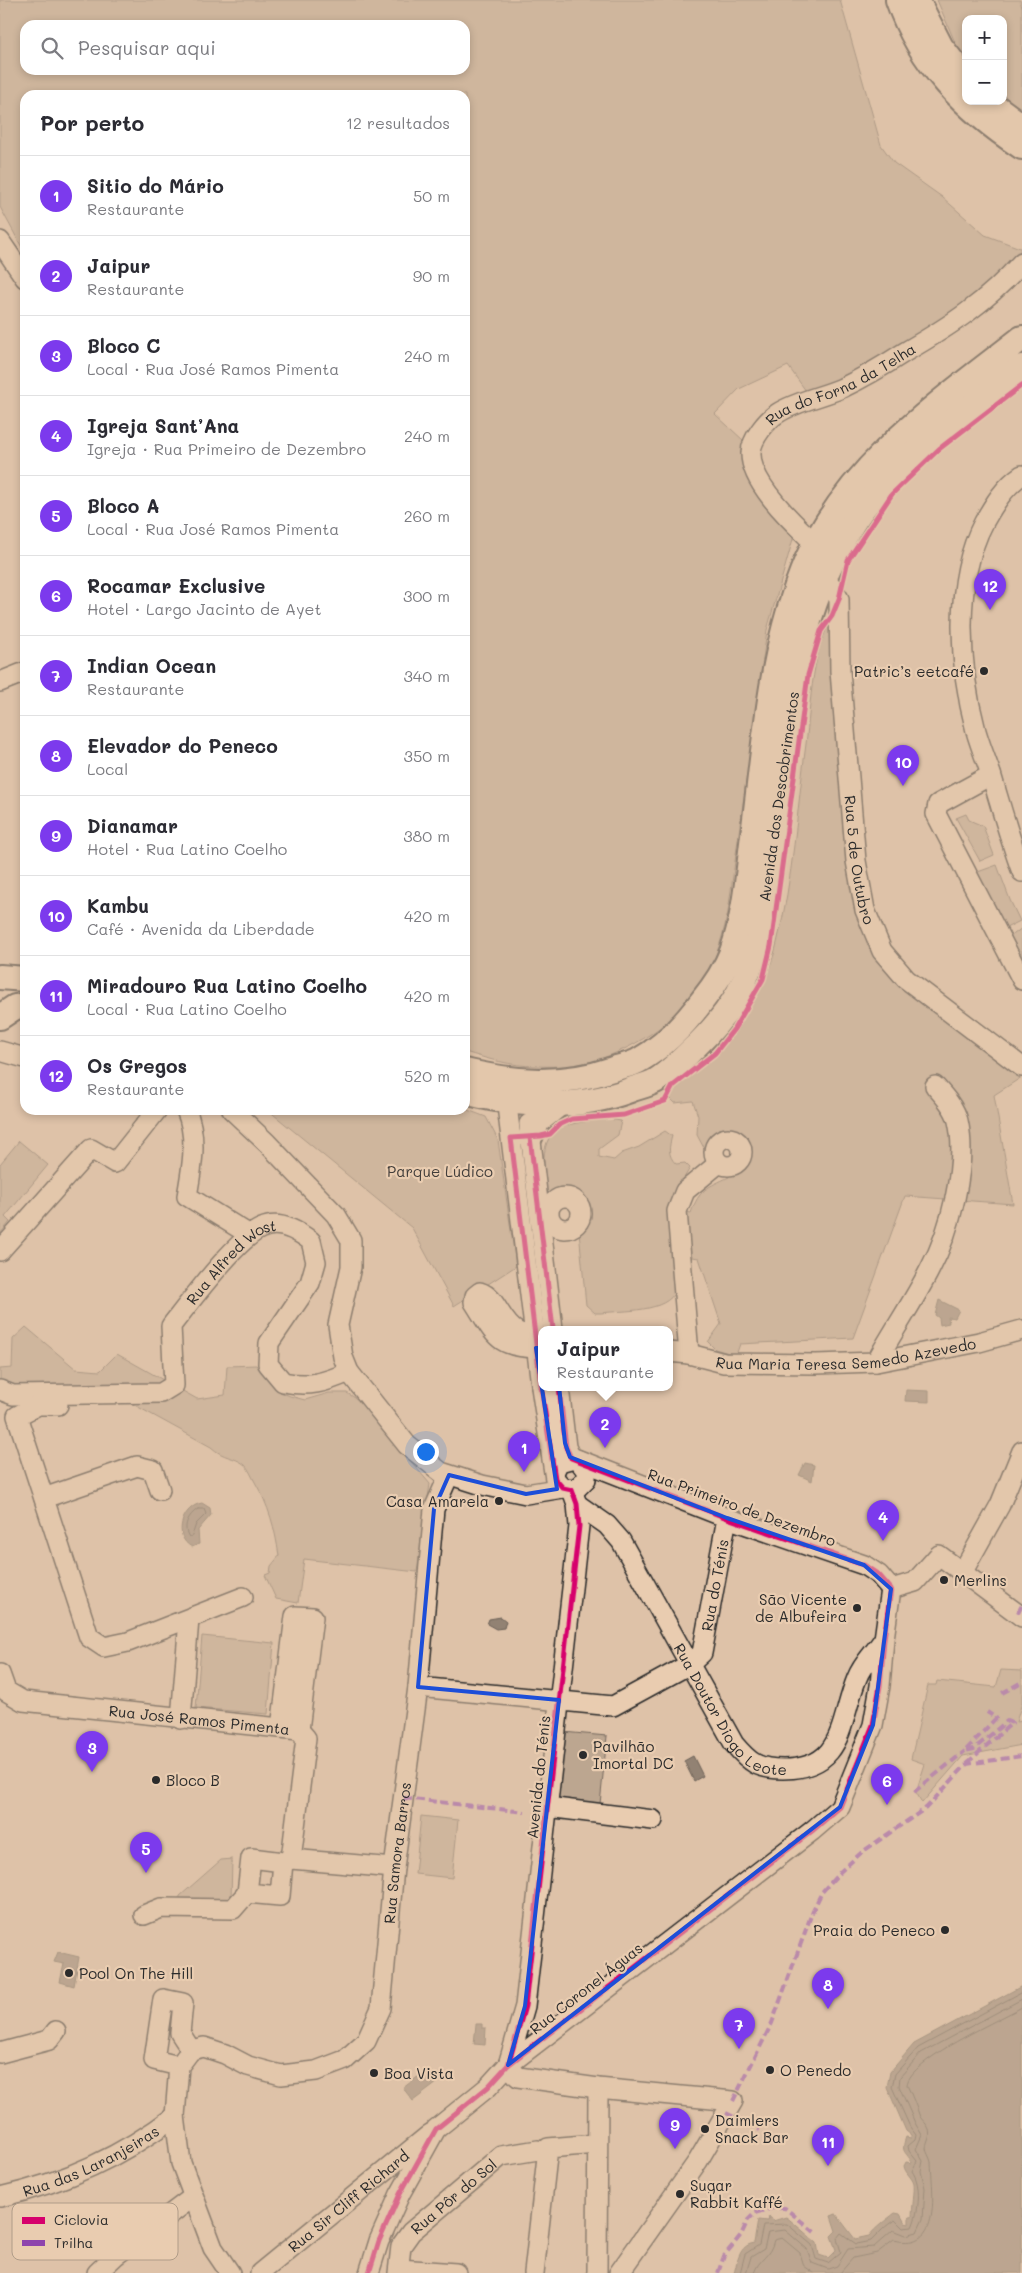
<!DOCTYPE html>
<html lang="pt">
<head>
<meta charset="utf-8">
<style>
	:root { --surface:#fff; --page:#f7f7f7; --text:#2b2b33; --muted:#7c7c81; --line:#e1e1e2; --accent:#7c3aed }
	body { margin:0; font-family:Mali,sans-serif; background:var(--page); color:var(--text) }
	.controls { position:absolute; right:15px; top:15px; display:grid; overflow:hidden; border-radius:10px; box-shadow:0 2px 8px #0003 }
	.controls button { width:45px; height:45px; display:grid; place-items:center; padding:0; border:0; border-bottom:1px solid var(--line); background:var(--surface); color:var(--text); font:25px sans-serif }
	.you { position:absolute; left:425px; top:1451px; width:18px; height:18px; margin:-12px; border:4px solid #fff; border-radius:50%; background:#1a73e8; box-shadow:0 0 0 8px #1a73e833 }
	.badge { display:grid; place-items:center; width:32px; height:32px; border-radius:50%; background:var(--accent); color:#fff; font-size:16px; font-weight:700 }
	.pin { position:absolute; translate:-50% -41px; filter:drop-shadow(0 1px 2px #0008) }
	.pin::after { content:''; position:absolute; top:26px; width:18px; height:15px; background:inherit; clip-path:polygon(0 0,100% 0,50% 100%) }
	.popup { position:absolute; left:538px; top:1326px; width:135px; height:65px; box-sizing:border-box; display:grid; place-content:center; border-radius:10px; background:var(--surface); filter:drop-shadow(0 1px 4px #0005); font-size:16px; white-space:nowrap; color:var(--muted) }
	.popup b { font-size:19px; color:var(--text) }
	.popup::after { content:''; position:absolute; left:50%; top:100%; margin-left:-10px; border:10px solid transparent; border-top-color:var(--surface) }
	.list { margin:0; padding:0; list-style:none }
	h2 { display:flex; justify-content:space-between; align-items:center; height:65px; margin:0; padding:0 20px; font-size:21px }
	h2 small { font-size:16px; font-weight:400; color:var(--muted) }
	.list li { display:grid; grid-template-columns:32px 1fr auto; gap:15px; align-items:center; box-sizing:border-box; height:80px; padding:0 20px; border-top:1px solid var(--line) }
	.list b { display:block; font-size:19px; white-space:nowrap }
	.list p { margin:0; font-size:16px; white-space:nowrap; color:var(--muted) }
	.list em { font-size:16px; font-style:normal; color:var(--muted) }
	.icon { flex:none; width:28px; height:28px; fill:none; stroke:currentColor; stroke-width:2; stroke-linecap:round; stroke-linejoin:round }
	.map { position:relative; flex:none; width:1022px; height:2273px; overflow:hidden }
	.search { position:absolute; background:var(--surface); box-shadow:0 2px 8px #0003; left:20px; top:20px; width:450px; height:55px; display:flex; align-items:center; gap:12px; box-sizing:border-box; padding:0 18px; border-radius:15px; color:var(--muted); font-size:19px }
	.panel { position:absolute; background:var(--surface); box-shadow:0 2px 8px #0003; left:20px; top:90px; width:450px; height:1025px; border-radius:15px }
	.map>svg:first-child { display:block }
	.green { fill:#bca690; stroke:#74685e; fill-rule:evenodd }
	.water { fill:#928273; stroke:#695f56 }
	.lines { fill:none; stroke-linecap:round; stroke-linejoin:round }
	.shore { stroke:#544e48; stroke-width:1 }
	.minor-casing { stroke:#2b2b2b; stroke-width:22 }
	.major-casing { stroke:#2b2b2b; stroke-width:28 }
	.minor { stroke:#e9ccb0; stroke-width:19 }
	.major { stroke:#e9ccb0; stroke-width:24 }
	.quiet { stroke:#8e44ad; stroke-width:4; stroke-dasharray:8 4; stroke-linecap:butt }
	.cycleway-casing { stroke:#e9ccb0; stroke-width:8 }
	.cycleway { stroke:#d6006c; stroke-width:5 }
	.marked { fill:none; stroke:#1d4ed8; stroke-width:4; stroke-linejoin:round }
	.poi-dot { fill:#2b2b2b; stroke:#e9ccb0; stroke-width:2 }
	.labels { text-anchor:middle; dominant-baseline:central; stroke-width:4.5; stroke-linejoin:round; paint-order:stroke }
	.street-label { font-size:15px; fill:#2b2b2b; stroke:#e9ccb0 }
	.poi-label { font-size:15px; fill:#2b2b2b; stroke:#e9ccb0; text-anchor:start }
	.park-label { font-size:15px; fill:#413d3a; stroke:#e9ccb0 }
	.key { fill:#e9ccb0; stroke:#b09c88; stroke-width:1 }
	.key-label { font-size:14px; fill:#2b2b2b }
</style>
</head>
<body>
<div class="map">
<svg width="1022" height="2273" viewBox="0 0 1022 2273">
	<rect width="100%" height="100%" fill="#dec2a8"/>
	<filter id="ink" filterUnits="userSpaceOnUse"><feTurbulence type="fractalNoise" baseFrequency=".02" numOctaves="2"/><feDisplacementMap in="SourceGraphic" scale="10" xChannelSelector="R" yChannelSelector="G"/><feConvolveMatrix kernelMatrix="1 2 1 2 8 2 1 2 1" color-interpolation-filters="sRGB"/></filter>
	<g filter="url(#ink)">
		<path class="green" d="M0,0h840l41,145 13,18 48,34 43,38 35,13 2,14 -33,36 -178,100 -23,-32 -49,23 -24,25 29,27 12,47 10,20 29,24 -28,98 -39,282c-4,19 -9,37 -17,55 -19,43 -64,75 -108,91 -20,8 -46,9 -67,8 -25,0 -48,-7 -71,-14v-316l2,-7 -2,-6v-628h-440v158l-25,-46zM25,25h440v45h-440z
			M937,0h83l2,8v102l-19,-13v-78h-37v39l-9,-11z
			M837,613l36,332 149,129v3l-28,18 19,109 -108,-8 -52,142 -113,6 -4,11 -21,-6 -7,-7 13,-18 -22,-66 -7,-1 -4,3 -6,-49 9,2c8,-24 17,-26 38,-36l-1,-5 18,-12c5,-35 -31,-32 -41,-10l-8,-15 1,-19 -5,-15 -18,2 -5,-5c0,-3 0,-8 2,-11 4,-10 38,-28 49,-41 25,-30 47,-64 56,-103 16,-64 20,-133 29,-199 5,-38 5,-101 31,-131z
			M966,814l3,6 14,6 11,29 -14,6 -24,-43z
			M997,865l13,35 10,21 -16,8 -29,-56z
			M1022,928v31l-12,-22z
			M465,1109l21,8 12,23 18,126 -62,40 -42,-78 -144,-118z
			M602,1118l19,3 -3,14 -19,14v8l15,3 8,-7 17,-6 26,-16 7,5c-3,11 -5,19 4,28l9,-1 5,5 -12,20 -2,102c-9,23 -53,20 -75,23h-6l-9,-8 -7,-74 7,-12 1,-15 -17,-12 -16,3 -7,4c-2,-22 -12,-63 17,-73 13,-4 26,-4 38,-8z
			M19,1141l29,24 -43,52 5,5 -10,12v-70z
			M26,1327l50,42 24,2 17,-17 80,45 28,-4 2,-29 29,-1 24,27 10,4 15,4 24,-7h18l13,8 70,83 -13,88 -113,-13 -6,44 -22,-4 -11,-24 5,-2 1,-7 8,-10c-4,-28 -10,-50 -24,-74 -3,-5 -6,-13 -10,-17 -11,-9 -21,-6 -34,-18l-82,-45 -129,-7v-26l12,-1 1,-29z
			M202,1636l72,7 -6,71 -72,-6z
			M1001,1670l21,1v32l-6,19 6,-1v24l-59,11 -41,47 -6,-11 9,-28 -14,-5 17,-74h8l1,-4 59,6z
			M563,1732l44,4 -7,68 -43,-5z
			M421,1816l37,4 -6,58 -37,-4z
			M232,1859l-1,41 -52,2 1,-6 41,-36z"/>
		<path class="water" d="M939,1300l20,10 -4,8 -7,-1 1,6 -9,2 -1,-7 -4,-3z
			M906,1390l23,1v11l-24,-1z
			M805,1463l9,2 -2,16 -13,-6z
			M202,1503l8,5 1,7 -13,15 1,14 -7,3c-20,-10 -10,-41 10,-44z
			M501,1617l5,4 -2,7 -8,1 -9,-5 2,-5z
			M693,1756l10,20 -9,5 -10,-20z
			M58,1952l21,5 -5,29 -14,-4 4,-18 -10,-2z
			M1022,1986v287h-288c4,-13 5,-27 20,-30l4,-23 9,1 2,-5 4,5 13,-4 4,3 27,23 2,12 9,3 8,-8 -5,-14 5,-5 -5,-15 5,-2 19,25 14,-3c6,-8 17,-16 26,-23l5,1 5,9 4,1v-7h3c0,-8 3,-27 2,-33 -2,-7 -9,-11 -10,-18l2,-4 6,1c-6,-13 -12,-9 -6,-26l5,1v-3l-5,-4 -19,-44 3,-15 24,-28z
			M476,2024h6v4h4l-1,17 -11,-1z
			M427,2070l10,13 -24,18 -10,-13z"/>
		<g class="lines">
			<path class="shore" d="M198,1509h6l2,5 -10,10 -4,12 -3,1c-7,-10 -1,-22 9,-28z
				M740,2273l5,-19 14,-9 4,-20 24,-1 25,21 4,14 12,4 13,-11 -4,-14 4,-5 15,11 15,-3c8,-8 15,-16 24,-21l8,8 9,-1c7,-15 10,-42 0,-56l5,-10 -8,-10 -1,-5 7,-6 1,-5 -6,-8 -18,-40 3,-13 23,-26 104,-56
				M746,2273l5,-16 13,-8 4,-17 17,-2 22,19 5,14 16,6 9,-3 11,-17 26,-2 19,-17 13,5 11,-3 6,-13 2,-31 -4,-17 2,-10 -7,-12 6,-14 -7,-12 -16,-37 1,-9 21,-24 101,-54
				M754,2273c5,-15 16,-15 20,-33l8,-2 18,15 4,13 10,7
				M840,2273l13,-15 24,-5 17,-13c49,12 38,-49 37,-78 -1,-5 -5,-10 -5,-14 1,-7 5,-11 3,-19 -2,-5 -6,-8 -9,-12 -4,-11 -8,-22 -13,-32 2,-25 92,-65 115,-78"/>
			<defs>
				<g id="minor">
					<path d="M0,241l25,37"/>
					<path d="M1022,475c-17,11 -28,29 -38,47 -31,59 -25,145 -8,209 4,14 10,29 15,43 10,33 19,66 31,98"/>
					<path id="s1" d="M807,536c-19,-18 -57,-55 -56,-83 0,-14 16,-33 27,-40 19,-12 43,-16 64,-25 21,-10 43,-23 63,-36 45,-26 82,-50 117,-90"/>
					<path id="s2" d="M831,585l8,14 1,72 16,190 9,49 17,41 24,28 116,88"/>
					<path d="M0,682l25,-10"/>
					<path d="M991,775l-53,29 -2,10 86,166"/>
					<path d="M0,1051l25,7"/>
					<path d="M505,1089l36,296"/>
					<path d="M186,1110c12,27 6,58 1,86l63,39"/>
					<path d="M232,1110l35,33 69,72 15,25v27l-13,58 5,32 6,15 58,73 34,27 41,13 44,9 37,-6"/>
					<path d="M529,1124l24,205"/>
					<circle cx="728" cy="1152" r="14"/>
					<circle cx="565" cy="1213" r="16"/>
					<path d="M0,1251l91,-102 24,14 42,-53"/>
					<path d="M541,1336c-7,-1 -17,-1 -23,-4 -17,-8 -21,-35 -38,-40l-5,4 -1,6c22,34 22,46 67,46"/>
					<path id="s3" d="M669,1352l20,2 35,9 92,1 60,-2 103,-20 43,-12"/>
					<path d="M689,1354l-12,-143 8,-20 34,-28"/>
					<path d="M876,1362c17,-31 38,-61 54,-93 20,-37 38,-105 28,-148 -3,-13 -14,-25 -23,-35"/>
					<path d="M541,1387l14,92 8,9 13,1 10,-10v-9l-8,-10"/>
					<path d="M559,1387l7,60 5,11"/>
					<path id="s4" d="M0,1390l13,5 148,-2 13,-8 -3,-59c18,-23 67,-89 91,-98 17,-8 36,3 49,13l5,21 -6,21 -41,60 -1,21 15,18c27,5 41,1 66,-10"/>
					<path d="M58,1405h-20l-21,11 72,221 15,10 24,-5 115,-45"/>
					<path d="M555,1470l4,-8 15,-4 153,60 137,47 15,10 12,14"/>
					<path d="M44,1498l93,-32 16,4 7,20"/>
					<path id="s5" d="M577,1504l30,21 14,16 113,203c16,19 24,25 49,25 62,0 56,-47 74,-91 5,-14 18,-26 26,-38"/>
					<path d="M962,1573l38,-68 22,-54"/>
					<path d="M891,1589l24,-7 24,-27 83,62"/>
					<path id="s6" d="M0,1674l6,17 17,10 276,29 7,8 -15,121 103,9"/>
					<path id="s7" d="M418,1687l195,19 77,-42 12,-11 25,-135"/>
					<path d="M181,1719l8,-100"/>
					<path d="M281,1728l14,-112 18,1 -14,113"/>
					<path d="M547,1807l106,13"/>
					<path d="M283,1862l-3,34 -33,-3 4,-35 32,4 8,-3"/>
					<path d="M144,1915l17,-7 72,1 14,-16"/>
					<path d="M0,2053l49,-13 7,-9"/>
					<path d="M508,2065l17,-59 54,-480 -2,-22 -5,-14"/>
					<path d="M508,2065l10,12 80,11 135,13 -35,60 -79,112"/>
					<path d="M179,2066l-25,-6 9,-61 20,4 -3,30 11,17"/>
					<path id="s8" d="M0,2197c63,-14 124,-42 175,-81"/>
					<path d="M399,2269l57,4"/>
					<path d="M97,2273l18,-17 78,-59"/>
					<path id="s9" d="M230,2273l-17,-25 -32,-85 -6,-47 4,-50 12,-16 13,-3 21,7 23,12 33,9 35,-4 29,-11 21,-19 15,-33 13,-140 24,-181 16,-178 15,-34"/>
					<path id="s10" d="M260,2273l170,-139"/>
					<path d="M369,2273l10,-32 21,-47 36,-65 52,-42 20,-22 304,-234 28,-24 33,-82 7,-39 4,-47 7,-50"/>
					<path id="s11" d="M398,2273l3,-27 10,-14 90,-76 37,-6"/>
					<path d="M534,2273l14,-125 49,-4"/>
					<path d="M597,2273l1,-185"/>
				</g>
				<g id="major">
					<path d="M898,0c22,64 68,110 124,147"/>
					<path d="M917,0l24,47 25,32"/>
					<path d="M988,101l34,25"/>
					<path d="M0,977l25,2"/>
					<path d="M0,1017l15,-10 10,-1"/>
					<path d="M465,1071c50,12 99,15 148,-2 8,-3 18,-4 25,-8 25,-14 47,-37 64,-60 12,-15 23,-31 30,-49 13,-36 16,-79 21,-117 12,-93 17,-188 54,-275 43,-97 135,-159 215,-222"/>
					<path id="s12" d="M465,1092c55,15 111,18 165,-2 8,-3 17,-5 25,-9 15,-9 28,-23 41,-35 37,-36 54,-66 64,-117l38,-271c13,-48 29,-95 56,-137 42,-64 109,-108 168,-154"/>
					<path d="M530,1137l8,-16 20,-16"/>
				</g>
			</defs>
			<use href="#minor" class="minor-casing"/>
			<use href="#major" class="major-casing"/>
			<use href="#minor" class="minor"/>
			<use href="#major" class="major"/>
			<path class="quiet" d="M1018,1613l4,-8
				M1002,1693l20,-11
				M967,1763l45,-40 -5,-2 -33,28 -9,2 31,-33 -9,-6
				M914,1792l51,-41
				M404,1798l121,14
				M733,2101l39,-78 41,-113 9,-18 18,-20 22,-20 64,-44 41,-44 55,-8
				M726,2113l34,17
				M718,2273l6,-17 17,-21 7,-15 7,-7 17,-5h13l32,26"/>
			<defs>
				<path id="cycleway" d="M530,1137l23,192
					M541,1385l-30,-247 30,-2 9,-2 9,-9 13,-6 52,-4 41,-14 8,-15 42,-33 19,-24 29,-50 8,-33 37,-271 13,-44 11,-15 7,-17 9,-39 44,-66 47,-45 83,-64
					M508,2065l17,-59 54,-480 -2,-22 -5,-14 -9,-2 -8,-9 -14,-92
					M369,2273l10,-32 21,-47 36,-65 52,-42 20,-22 304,-234 28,-24 33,-82 7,-39 4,-47 7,-50 -12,-14 -15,-10 -137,-47 -156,-60 -5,-11 -7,-60"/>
			</defs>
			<use href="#cycleway" class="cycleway-casing"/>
			<use href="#cycleway" class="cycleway"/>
		</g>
	</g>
	<path d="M0 0H1022V2273H0ZM536,1348h19l10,95 5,14 157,61 137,47 27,24 -18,136 -33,82 -332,258 17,-59 34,-306 -141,-13 16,-178 15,-34 77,19 31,-5z" fill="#dec2a8" fill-opacity=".55" fill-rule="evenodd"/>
	<path class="marked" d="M536,1348h19l10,95 5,14 157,61 137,47 27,24 -18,136 -33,82 -332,258 17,-59 34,-306 -141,-13 16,-178 15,-34 77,19 31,-5z"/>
	<g class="poi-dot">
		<circle cx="984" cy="671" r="5"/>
		<circle cx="499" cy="1501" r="5"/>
		<circle cx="944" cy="1580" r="5"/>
		<circle cx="857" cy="1608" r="5"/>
		<circle cx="583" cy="1755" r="5"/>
		<circle cx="156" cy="1780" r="5"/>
		<circle cx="945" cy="1930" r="5"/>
		<circle cx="69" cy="1973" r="5"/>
		<circle cx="770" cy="2070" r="5"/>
		<circle cx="374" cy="2073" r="5"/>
		<circle cx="705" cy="2129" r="5"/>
		<circle cx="680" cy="2194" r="5"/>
	</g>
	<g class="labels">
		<g class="street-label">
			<text stroke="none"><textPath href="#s1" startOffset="221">Rua do Forna da Telha</textPath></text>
			<text stroke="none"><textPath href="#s12" startOffset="518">Avenida dos Descobrimentos</textPath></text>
			<text stroke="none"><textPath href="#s2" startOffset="278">Rua 5 de Outubro</textPath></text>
			<text stroke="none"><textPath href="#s4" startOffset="326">Rua Alfred Wost</textPath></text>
			<text stroke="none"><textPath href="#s3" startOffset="179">Rua Maria Teresa Semedo Azevedo</textPath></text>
			<text transform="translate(742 1507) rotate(20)">Rua Primeiro de Dezembro</text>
			<text stroke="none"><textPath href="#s7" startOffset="369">Rua do Ténis</textPath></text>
			<text stroke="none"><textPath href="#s5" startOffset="264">Rua Doutor Diogo Leote</textPath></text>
			<text stroke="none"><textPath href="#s6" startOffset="215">Rua José Ramos Pimenta</textPath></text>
			<text transform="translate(538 1777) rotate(-84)">Avenida do Ténis</text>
			<text stroke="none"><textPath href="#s9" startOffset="621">Rua Samora Barros</textPath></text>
			<text transform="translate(586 1988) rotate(-38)">Rua Coronel Águas</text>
			<text stroke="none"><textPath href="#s8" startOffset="98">Rua das Laranjeiras</textPath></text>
			<text stroke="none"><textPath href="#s11" startOffset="100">Rua Pôr do Sol</textPath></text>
			<text stroke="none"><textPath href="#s10" startOffset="114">Rua Sir Cliff Richard</textPath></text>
		</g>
		<g class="poi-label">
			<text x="974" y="671" text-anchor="end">Patric’s eetcafé</text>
			<text x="489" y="1501" text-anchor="end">Casa Amarela</text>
			<text x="954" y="1580">Merlins</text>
			<text x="847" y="1599" text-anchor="end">São Vicente<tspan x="847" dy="17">de Albufeira</tspan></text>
			<text x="593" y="1746">Pavilhão<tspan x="593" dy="17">Imortal DC</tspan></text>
			<text x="166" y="1780">Bloco B</text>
			<text x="935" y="1930" text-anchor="end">Praia do Peneco</text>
			<text x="79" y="1973">Pool On The Hill</text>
			<text x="780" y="2070">O Penedo</text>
			<text x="384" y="2073">Boa Vista</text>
			<text x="715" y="2120">Daimlers<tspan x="715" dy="17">Snack Bar</tspan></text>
			<text x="690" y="2185">Sugar<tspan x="690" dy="17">Rabbit Kaffé</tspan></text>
		</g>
		<g class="park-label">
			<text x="440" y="1171">Parque Lúdico</text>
		</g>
	</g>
	<rect x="12" y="2203" width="166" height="57" rx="8" class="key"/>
	<rect x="22" y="2217" width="23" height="7" fill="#d6006c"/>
	<rect x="22" y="2240" width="23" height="6" fill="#8e44ad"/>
	<g class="key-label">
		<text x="54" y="2225">Ciclovia</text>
		<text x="54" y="2248">Trilha</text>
	</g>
</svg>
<div class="controls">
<button>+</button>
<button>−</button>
</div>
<div class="you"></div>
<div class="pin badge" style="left:524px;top:1472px">1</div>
<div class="pin badge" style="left:605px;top:1448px">2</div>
<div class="popup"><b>Jaipur</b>Restaurante</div>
<div class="pin badge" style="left:92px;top:1772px">3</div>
<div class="pin badge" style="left:883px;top:1541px">4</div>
<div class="pin badge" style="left:146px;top:1873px">5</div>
<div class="pin badge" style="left:887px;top:1805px">6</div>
<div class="pin badge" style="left:739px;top:2049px">7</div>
<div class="pin badge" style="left:828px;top:2009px">8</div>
<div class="pin badge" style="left:675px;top:2149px">9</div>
<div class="pin badge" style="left:903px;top:786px">10</div>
<div class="pin badge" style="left:828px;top:2166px">11</div>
<div class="pin badge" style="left:990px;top:610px">12</div>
<div class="search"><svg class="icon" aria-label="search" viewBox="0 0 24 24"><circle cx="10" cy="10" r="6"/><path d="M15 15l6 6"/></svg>Pesquisar aqui</div>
<section class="panel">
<h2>Por perto<small>12 resultados</small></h2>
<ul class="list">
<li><span class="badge">1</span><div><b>Sitio do Mário</b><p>Restaurante</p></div><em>50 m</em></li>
<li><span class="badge">2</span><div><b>Jaipur</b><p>Restaurante</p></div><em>90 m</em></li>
<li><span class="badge">3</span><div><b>Bloco C</b><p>Local · Rua José Ramos Pimenta</p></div><em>240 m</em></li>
<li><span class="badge">4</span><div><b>Igreja Sant’Ana</b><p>Igreja · Rua Primeiro de Dezembro</p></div><em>240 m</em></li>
<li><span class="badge">5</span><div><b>Bloco A</b><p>Local · Rua José Ramos Pimenta</p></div><em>260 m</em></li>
<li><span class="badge">6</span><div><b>Rocamar Exclusive</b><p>Hotel · Largo Jacinto de Ayet</p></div><em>300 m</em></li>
<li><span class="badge">7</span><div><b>Indian Ocean</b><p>Restaurante</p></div><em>340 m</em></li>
<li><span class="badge">8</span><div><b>Elevador do Peneco</b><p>Local</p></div><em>350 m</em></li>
<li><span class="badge">9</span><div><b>Dianamar</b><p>Hotel · Rua Latino Coelho</p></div><em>380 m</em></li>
<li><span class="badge">10</span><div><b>Kambu</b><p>Café · Avenida da Liberdade</p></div><em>420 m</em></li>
<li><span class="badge">11</span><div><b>Miradouro Rua Latino Coelho</b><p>Local · Rua Latino Coelho</p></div><em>420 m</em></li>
<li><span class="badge">12</span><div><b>Os Gregos</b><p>Restaurante</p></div><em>520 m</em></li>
</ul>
</section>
</div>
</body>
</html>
